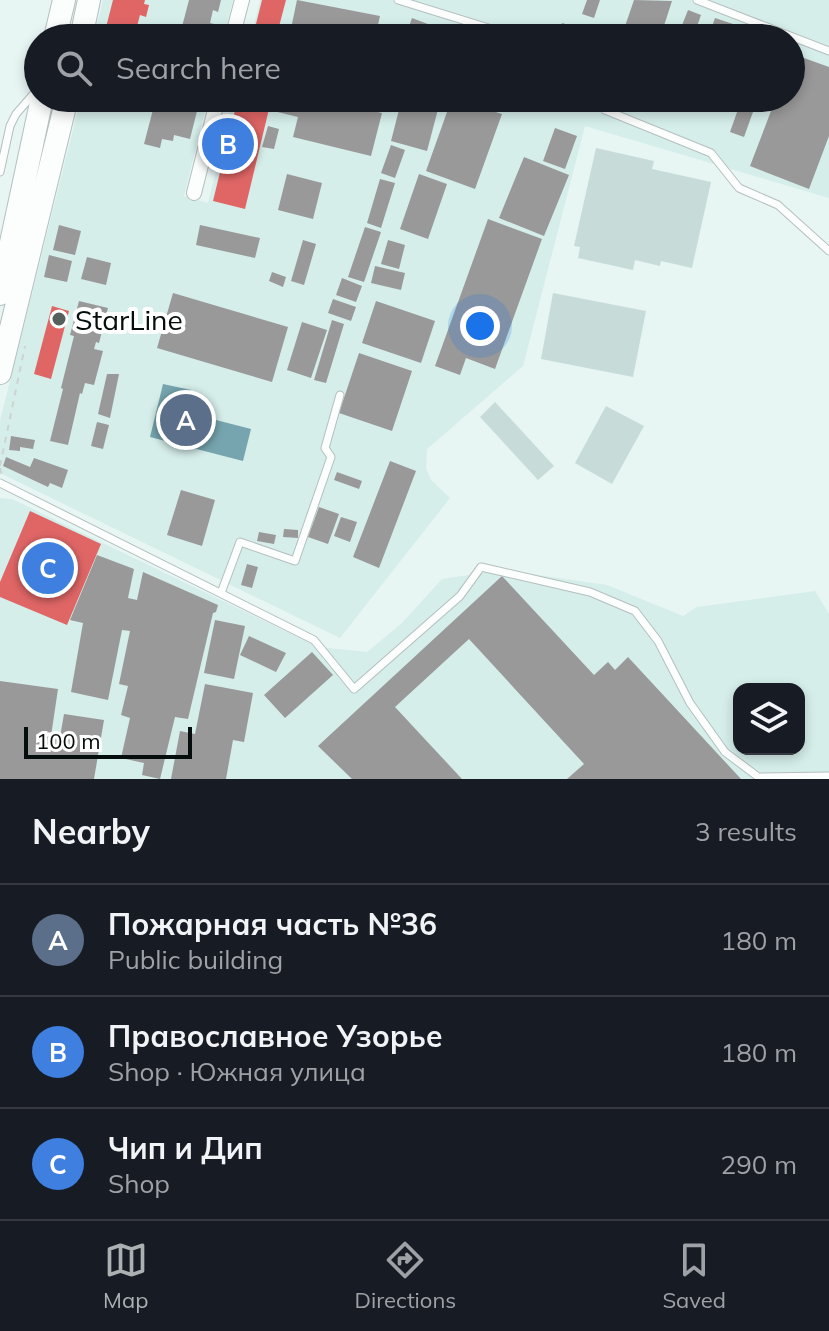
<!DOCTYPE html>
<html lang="en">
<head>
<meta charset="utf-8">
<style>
	:root { --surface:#171b24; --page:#20242c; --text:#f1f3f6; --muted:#9ea1a6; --line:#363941; --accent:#abb0b2 }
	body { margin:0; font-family:Mulish,sans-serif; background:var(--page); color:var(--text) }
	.controls { position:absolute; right:24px; bottom:24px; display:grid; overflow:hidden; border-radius:16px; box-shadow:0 4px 12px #0003 }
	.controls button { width:72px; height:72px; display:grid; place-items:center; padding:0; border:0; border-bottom:2px solid var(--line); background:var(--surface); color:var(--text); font:40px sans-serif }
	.scale { position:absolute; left:24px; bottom:20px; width:168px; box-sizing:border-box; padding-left:8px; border:4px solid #060e0d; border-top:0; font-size:22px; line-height:28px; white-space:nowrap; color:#060e0d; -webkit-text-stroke:6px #fff; paint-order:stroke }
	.you { position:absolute; left:480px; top:326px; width:28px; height:28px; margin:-20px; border:6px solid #fff; border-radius:50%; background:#1a73e8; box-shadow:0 0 0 12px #1a73e833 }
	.badge { display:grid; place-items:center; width:52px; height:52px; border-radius:50%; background:var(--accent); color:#fff; font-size:26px; font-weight:700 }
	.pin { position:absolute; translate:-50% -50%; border:4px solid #fff; box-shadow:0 2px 8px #0006 }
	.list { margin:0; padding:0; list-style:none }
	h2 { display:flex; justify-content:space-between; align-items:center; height:104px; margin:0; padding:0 32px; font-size:34px }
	h2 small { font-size:26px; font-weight:400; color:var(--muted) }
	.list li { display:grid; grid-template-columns:52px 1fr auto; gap:24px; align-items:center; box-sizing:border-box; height:112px; padding:0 32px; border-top:2px solid var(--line) }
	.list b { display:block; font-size:30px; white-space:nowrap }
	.list p { margin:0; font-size:26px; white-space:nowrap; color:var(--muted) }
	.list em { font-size:26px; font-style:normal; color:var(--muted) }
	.icon { flex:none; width:44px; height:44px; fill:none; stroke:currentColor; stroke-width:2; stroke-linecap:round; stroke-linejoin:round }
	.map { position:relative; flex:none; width:829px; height:779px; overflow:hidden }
	.search { position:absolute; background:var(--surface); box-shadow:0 4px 12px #0003; left:24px; right:24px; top:24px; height:88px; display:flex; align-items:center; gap:20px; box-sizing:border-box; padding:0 28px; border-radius:44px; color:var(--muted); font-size:30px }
	.sheet { height:440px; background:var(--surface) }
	nav { display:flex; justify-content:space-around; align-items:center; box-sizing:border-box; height:112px; border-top:2px solid var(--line); background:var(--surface); font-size:22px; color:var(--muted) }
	nav a { display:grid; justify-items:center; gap:4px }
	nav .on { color:var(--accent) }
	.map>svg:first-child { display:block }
	.built { fill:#d5eeea; fill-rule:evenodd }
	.shops { fill:#e06666 }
	.public { fill:#76a5af }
	.industry { fill:#999 }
	.building { fill:#c7dcd9 }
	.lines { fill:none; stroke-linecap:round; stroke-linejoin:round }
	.service-casing { stroke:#b4bfbe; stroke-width:9 }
	.minor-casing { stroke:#b4bfbe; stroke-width:16 }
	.primary-casing { stroke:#b4bfbe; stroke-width:24 }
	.path { stroke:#ced3d2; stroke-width:2; stroke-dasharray:6 6; stroke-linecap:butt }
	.service { stroke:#fbfefd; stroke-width:7 }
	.minor { stroke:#fbfefd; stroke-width:14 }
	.primary { stroke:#fbfefd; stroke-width:22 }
	.poi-dot { fill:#555f5e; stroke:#fff; stroke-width:3 }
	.labels { text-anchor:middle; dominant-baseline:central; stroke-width:8; stroke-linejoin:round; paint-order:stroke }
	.poi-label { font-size:28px; fill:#060e0d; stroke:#fff; text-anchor:start }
</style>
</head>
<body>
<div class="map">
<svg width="829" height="779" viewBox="0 0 829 779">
	<rect width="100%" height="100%" fill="#e7f5f3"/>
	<path class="built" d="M103,0h130l-10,38h-129z
		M260,0h569v198l-244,-72 -62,240 -96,83 -1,19 5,12 19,18 -110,140 -340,-165v-52l81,-323h127l-24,98 24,7 26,-105h557v-60h-540z
		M0,498l12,1 306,148 49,5 34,-28 41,-45 60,-9 105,15 76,31 14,-9 118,-16 14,23v165h-829zM739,689h60v60h-60z"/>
	<path class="shops" d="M113,0h32l-1,4 5,1 -3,12 -6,-2 -6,23 -30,-3z
		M262,0h24l-10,38 -22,-6z
		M237,102l32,7 -24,100 -32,-8z
		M52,306l17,5 -18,68 -17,-5z
		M30,511l71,33 -34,81 -67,-28v-15z"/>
	<path class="public" d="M163,384l28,6 -6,22 66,17 -8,32 -93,-24z"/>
	<path class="industry" d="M189,0h32l-3,12 -5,-2 -3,13 4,1 -3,14h-32z
		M297,0l83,16 -5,22h-86z
		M587,0h13l-6,18 -12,-4z
		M634,0l38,1 -12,37h-39z
		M688,10l13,5 -8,23h-16z
		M412,18l21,8 -5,12h-23z
		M715,18l18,6 -5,14h-20z
		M562,23l25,7 -2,8h-27z
		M438,26l15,5 -3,7h-16z
		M734,29l13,5 -1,4h-16z
		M793,54l36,13v69l-20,53 -59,-23 26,-68h15z
		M156,98h36v3l7,2 -9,36 -16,-4 -1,6 -11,-2 -2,9 -16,-4z
		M238,98h81l63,15 -11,43 -78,-19 5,-20 -61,-15z
		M402,98h39l-14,53 -36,-10z
		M452,98l50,16 -27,75 -49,-18z
		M742,98h16l-14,39 -14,-5z
		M268,126l11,3 -5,20 -12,-2z
		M555,128l22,8 -12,33 -22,-8z
		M391,145l14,5 -10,28 -14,-5z
		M524,157l45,18 -25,61 -45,-18z
		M287,174l35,9 -9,36 -35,-9z
		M419,174l28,10 -19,55 -28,-10z
		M380,179l15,4 -14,45 -14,-5z
		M488,219l54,20 -47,130 -29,-11 -6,17 -25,-9z
		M59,225l22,6 -6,24 -22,-5z
		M200,225l60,13 -5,20 -59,-13z
		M365,227l16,5 -17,50 -16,-5z
		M303,240l13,4 -12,41 -13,-4z
		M388,240l17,5 -6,24 -18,-5z
		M49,255l23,6 -5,21 -23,-5z
		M87,257l24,6 -5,22 -25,-6z
		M375,266l30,7 -4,17 -30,-7z
		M272,272l14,5 -3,10 -14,-6z
		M342,278l20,8 -6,16 -20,-7z
		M173,293l115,34 -16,55 -115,-34z
		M333,299l23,8 -5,14 -23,-8z
		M79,301l29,7 -9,35 -3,-1 -2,7 9,2 -9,34 -9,-2 -3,11 -2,-1 -12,52 -18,-4 13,-52 -2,-1 13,-52 -4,-1z
		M376,301l59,20 -14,42 -59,-20z
		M332,320l12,4 -18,59 -12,-3z
		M302,322l25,8 -16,48 -24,-8z
		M359,353l53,18 -20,60 -53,-18z
		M107,374h12l-9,44 -12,-4z
		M97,422l12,3 -6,24 -12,-3z
		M11,436l24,4 -2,9 -13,-2v4l-11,-1z
		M6,457l24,10 4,-9 34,12 -6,18 -12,-5 -2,4 -45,-21z
		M390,461l26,10 -37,97 -26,-11z
		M337,472l25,9 -3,8 -25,-9z
		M181,490l34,10 -13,46 -35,-11z
		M319,507l20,7 -11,30 -20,-7z
		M341,517l16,5 -7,20 -16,-6z
		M284,529l14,1v8l-15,-1z
		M259,532l17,3 -2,9 -17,-3z
		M97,555l37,14 -6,29 9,2 6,-28 75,33 -2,7 -3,1 -25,106 -13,-2 -15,62 -18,-4 2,-12 -23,-5 9,-40 -9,-3 7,-29 -9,-2 11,-53 -8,-1 -14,70 -37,-8 12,-69 -13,-3z
		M247,564l11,3 -6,21 -11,-3z
		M502,576l92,99 14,-13 7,8 13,-13 113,122h-174l17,-15 -115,-125 -74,68 67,72h-110l-34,-33z
		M215,620l30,6 -11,53 -30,-6z
		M249,636l37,17 -10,19 -36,-17z
		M312,652l21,23 -48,43 -21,-23z
		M0,681l58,8 -7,47 9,1 4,-23 40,6 -10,59h-94z
		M205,684l48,9 -9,49 -11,-2 -7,39h-55l9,-48 15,3z"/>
	<path class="building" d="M596,148l58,13 -2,8 59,13 -19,86 -31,-7 -1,5 -25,-6 -2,10 -55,-12 2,-11 -6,-1z
		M553,293l93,18 -13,66 -92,-18z
		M495,402l59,64 -16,14 -58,-63z
		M606,406l38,20 -32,58 -37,-21z"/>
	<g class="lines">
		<defs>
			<path id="service" d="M398,0l123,38
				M697,0l132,51
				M605,110l106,43 28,35 39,17 51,46
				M0,172l10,-46 6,-12 21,-24
				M0,483l314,157 40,49 106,-93 21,-29 109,25 45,19 23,30 32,62 35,49 36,27
				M221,593l19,-51 55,19 36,-104 -6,-9 15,-53
				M761,777l68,-1"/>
			<path id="minor" d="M232,38l10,-38
				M194,193l24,-95"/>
			<path id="primary" d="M55,38l9,-38
				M81,38l8,-38
				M0,294l42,-196
				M0,373l67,-275"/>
		</defs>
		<use href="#service" class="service-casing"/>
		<use href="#minor" class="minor-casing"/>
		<use href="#primary" class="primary-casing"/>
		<path class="path" d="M0,466l25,-120
			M0,468l2,8"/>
		<use href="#service" class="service"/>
		<use href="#minor" class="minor"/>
		<use href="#primary" class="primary"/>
	</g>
	<circle class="poi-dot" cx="59" cy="319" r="8"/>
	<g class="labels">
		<g class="poi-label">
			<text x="75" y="319">StarLine</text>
		</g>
	</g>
</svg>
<div class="controls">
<button><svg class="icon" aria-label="layers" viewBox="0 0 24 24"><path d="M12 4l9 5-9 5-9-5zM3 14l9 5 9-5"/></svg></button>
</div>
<div class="scale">100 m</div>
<div class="you"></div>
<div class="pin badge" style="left:186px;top:420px;background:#5c6f8a">A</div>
<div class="pin badge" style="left:228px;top:144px;background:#3f7fe0">B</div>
<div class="pin badge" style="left:48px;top:568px;background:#3f7fe0">C</div>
<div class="search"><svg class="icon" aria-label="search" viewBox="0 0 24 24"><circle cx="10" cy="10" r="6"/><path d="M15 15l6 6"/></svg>Search here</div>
</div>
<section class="sheet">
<h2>Nearby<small>3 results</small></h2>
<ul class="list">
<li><span class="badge" style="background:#5c6f8a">A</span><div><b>Пожарная часть №36</b><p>Public building</p></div><em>180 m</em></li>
<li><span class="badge" style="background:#3f7fe0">B</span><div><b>Православное Узорье</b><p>Shop · Южная улица</p></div><em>180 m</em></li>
<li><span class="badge" style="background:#3f7fe0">C</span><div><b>Чип и Дип</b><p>Shop</p></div><em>290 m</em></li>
</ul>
</section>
<nav>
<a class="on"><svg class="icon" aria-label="map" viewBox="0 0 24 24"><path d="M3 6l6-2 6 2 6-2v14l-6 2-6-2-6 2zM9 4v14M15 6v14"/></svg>Map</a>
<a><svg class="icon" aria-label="directions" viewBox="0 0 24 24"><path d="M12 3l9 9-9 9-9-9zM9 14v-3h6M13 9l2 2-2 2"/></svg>Directions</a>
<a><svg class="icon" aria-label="saved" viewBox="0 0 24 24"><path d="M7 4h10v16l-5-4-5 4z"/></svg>Saved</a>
</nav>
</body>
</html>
